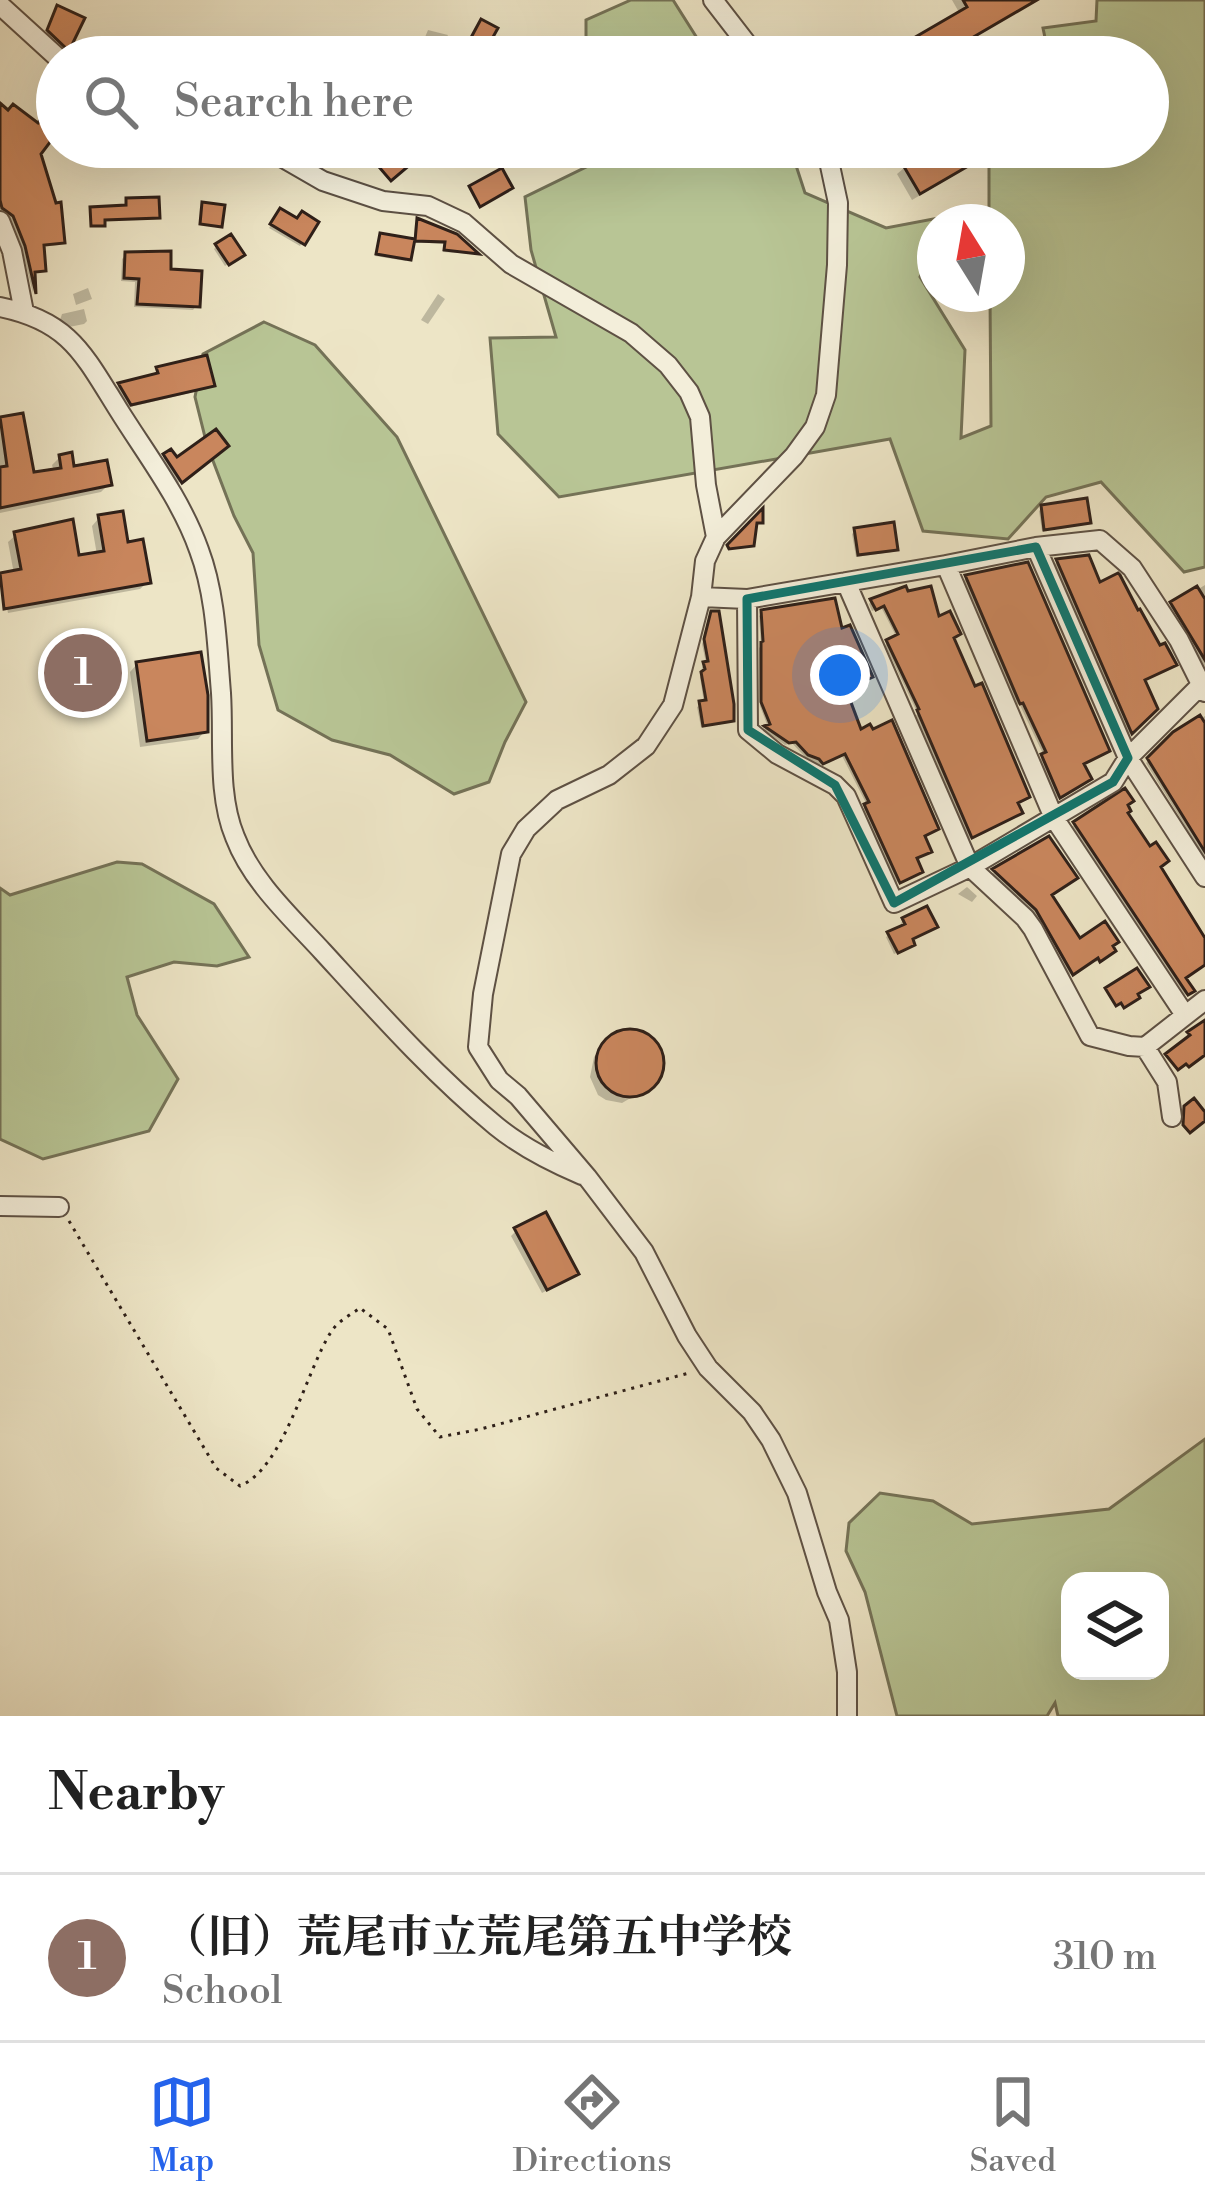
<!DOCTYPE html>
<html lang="en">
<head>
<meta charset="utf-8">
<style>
	:root { --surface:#fff; --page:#f6f6f6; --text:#222; --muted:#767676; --line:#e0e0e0; --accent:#2563eb }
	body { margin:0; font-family:"Libre Bodoni","Noto Serif JP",serif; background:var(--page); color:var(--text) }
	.controls { position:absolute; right:36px; bottom:36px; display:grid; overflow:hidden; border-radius:24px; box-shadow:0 12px 48px #0002 }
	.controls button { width:108px; height:108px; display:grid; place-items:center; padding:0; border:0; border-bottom:3px solid var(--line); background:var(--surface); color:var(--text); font:60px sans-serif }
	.compass { position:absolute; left:917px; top:204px; width:108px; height:108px; border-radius:50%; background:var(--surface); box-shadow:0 12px 48px #0002; rotate:349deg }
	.you { position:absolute; left:840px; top:675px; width:42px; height:42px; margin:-30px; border:9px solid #fff; border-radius:50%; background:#1a73e8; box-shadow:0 0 0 18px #1a73e833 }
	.badge { display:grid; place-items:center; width:78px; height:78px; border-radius:50%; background:var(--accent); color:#fff; font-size:39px; font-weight:700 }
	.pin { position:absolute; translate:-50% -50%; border:6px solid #fff; box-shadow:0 3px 12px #0006 }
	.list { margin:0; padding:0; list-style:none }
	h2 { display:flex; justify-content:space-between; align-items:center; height:156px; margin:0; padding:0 48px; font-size:51px }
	h2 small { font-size:39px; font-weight:400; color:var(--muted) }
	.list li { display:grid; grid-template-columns:78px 1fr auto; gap:36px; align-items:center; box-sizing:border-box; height:168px; padding:0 48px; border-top:3px solid var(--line) }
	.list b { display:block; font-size:45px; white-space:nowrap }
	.list p { margin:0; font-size:39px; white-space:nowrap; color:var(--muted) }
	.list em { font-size:39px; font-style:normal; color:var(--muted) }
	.icon { flex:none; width:66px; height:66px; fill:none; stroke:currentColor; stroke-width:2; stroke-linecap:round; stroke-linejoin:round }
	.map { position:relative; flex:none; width:1205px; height:1716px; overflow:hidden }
	.search { position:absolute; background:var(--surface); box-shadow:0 12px 48px #0002; left:36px; right:36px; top:36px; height:132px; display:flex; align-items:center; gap:30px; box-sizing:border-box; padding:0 42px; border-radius:66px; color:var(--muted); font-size:45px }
	.sheet { height:324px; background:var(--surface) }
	nav { display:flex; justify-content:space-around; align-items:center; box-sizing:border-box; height:168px; border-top:3px solid var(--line); background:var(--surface); font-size:33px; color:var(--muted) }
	nav a { display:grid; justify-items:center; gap:6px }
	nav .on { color:var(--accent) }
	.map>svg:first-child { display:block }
	.green { fill:#b8c595; stroke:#747257; stroke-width:3; fill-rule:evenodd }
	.shadow { fill:#0003 }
	.building { fill:#c9865d; stroke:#2f2019; stroke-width:3 }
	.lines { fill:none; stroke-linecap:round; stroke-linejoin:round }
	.minor-casing { stroke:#5e5144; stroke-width:22 }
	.path { stroke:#2f2019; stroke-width:3; stroke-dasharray:3 6; stroke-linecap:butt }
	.minor { stroke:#f3eeda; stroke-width:18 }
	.marked { fill:none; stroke:#0f766e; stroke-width:9; stroke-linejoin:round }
</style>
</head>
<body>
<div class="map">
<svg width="1205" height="1716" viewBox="0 0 1205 1716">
	<rect width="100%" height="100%" fill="#ede5c6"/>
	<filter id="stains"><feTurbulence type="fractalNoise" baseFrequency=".00167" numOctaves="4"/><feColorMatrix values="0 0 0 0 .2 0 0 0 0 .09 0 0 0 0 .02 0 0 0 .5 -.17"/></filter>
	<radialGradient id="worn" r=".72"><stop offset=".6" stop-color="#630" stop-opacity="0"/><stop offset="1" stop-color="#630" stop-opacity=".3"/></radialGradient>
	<path class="green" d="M631,0h42l36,57h-123v-37z
		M1097,0h108v567l-21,5 -83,-90 -55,15 -38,42 -85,-8 -33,-92 -331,58 -61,-63 -8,-96 66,-1 -25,-87 -6,-53 61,-30v-20h204l15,46 81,35 63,-12 -3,6h-11v23l-15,32 45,73 -4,88 30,-12 -1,-132h17v-72h-18v-56l30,-19h129v-90h-99l-6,-29 53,-7z
		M264,322l51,23 82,92 129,265 -21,40 -16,40 -35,12 -64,-39 -58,-15 -54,-30 -19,-65 -6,-92 -19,-37 -27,-71 -12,-48 8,-43z
		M117,862l25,2 72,40 35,53 -32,9 -43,-4 -47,15 10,38 41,64 -29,52 -106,28 -43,-20v-251l10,7z
		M1205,1439v277h-147l-3,-13 -8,13h-150l-32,-124 -19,-41 3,-28 31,-30 53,8 39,23 137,-15zM1070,1581h90v90h-90z"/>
	<path class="shadow" d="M952,0l78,1 -8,8 -55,32 -1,16h-95l16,-9 4,6 69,-40z
		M55,11l26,9 -16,32 -19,-18z
		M428,30l20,5 -6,12 -19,-5z
		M0,111l38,43 24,88 -3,3 -17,2 1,23 -11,4 1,19 -11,-43 -12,-31 -10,-7z
		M337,147h15v1l-8,10 -10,-7z
		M827,147h45l-36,21z
		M891,147h111l-90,53 -15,-26 7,-6z
		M278,214l19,7 5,22 -2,3 -31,-18z
		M418,221l37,16 19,17 -31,-2 1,-8 -32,-2 -6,19 -31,-5 6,-20 33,6 1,-18z
		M217,246l21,11 -13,9 -11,-17z
		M126,255l42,17 29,33 -4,5 -59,-3 1,-25 -14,-1 1,-22z
		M88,288l4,11 -16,6 -3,-11z
		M438,294l7,5 -17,25 -7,-4z
		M84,309l3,12 -3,3 -15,3 -9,-7 2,-6z
		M158,370l53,15 -4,4 -81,19 -11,-19 4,-4 35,-8z
		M21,416l11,60 22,-4 -2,-7 8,-8 12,13 37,14 -8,8 -101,21v-93z
		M225,445l-47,38 -15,-25 7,-5 6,9z
		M1042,508l45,14 -3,3 -42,6 -3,-20z
		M99,518l27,27 22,37 -8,7 -132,24 -8,-37 14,-2 -6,-32 8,-7 61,24 20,-4 -5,-29z
		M855,531l40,18 -3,3 -36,5 -4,-23z
		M1057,562l85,118 12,28 -25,26 -74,-170z
		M966,578l115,187 4,16 -28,17 -17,-38 4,-4 -25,-53 -2,2 -53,-125z
		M1205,585v84l-36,-62z
		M872,601l65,20 14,18 64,164 2,12 -48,24 -54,-123 3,-2 -33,-69 12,-7 -16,-31 -9,4 -3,-7z
		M762,613l81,77 17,43 62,104 -8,22 3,15 -21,9 -33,-74 4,-4 -26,-51 -22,11 -14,-8 -13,-14 -7,2 -21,-15 4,-3 -8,-21 -1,-58 2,-2 -2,-30z
		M713,614l18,106 -3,3 -27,4 -4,-20 7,-4 -4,-26 3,-3 -1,-7 4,-4 -4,-19z
		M137,664l68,67 -7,8 -58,8 -10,-75z
		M1205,716v142l-59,-95 29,-29z
		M1124,814l81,127v21l-23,16 9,12 -6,5 -113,-169z
		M1048,840v55l31,47 30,5 1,7 -14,8 -2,-3 -25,16 -35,-62 -42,-39z
		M967,887l10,9 -5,6 -14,-8z
		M926,910l-17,37 -15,7 -8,-17 17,-9 -2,-5 3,-3z
		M629,1032l20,6 12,18 -2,21 -6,8 -31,18 -16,-3 -8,-5 -8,-18 4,-20 15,-17z
		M516,1231l54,47 -28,15 -31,-57z"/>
	<path class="building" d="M963,0h74l-67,39 6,12 -10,6h-85l86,-50z
		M57,5l28,13 -16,33 -22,-21z
		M481,19l17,9 -5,9 26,20h-31l-21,-12z
		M0,103l8,7 5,-6 25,19 3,-4 16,14 -16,21 15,49 5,-1 4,41 -21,2 2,26 -11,1 1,22 -11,-48 -12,-30 -11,-8 -2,-8z
		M404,147h27l-40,34 -12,-14z
		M903,147h98l-81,47 -17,-29 7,-5z
		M502,168l11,20 -33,19 -11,-21z
		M159,197l1,21 -55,2v6h-14l-1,-19 36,-2v-7z
		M202,202l23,3 -3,22 -22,-3z
		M280,208l17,10 5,-7 17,11 -14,23 -35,-21z
		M417,218l40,16 22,20 -35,-4 1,-8 -30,-1z
		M380,233l35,6 -4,21 -35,-6z
		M231,234l14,21 -16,10 -14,-21z
		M171,251v18l31,2 -2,36 -63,-3 2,-25 -15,-1 1,-26z
		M207,355l8,31 -84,19 -13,-22 40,-10 -2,-6z
		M23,413l11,59 27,-4 -2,-13 13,-3 2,14 33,-6 5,25 -112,23v-41l7,-1 -7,-49z
		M216,429l13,17 -47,37 -19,-29 8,-5 6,8z
		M1087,498l4,25 -47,7 -3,-25z
		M763,508v15h-6l-3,23 -25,3 -2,-4z
		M123,511l5,31 15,-3 8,44 -147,26 -4,-36 21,-4 -7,-37 59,-13 6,36 25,-4 -6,-36z
		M894,522l4,28 -40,5 -4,-27z
		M1089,555l11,27 18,-9 2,2 18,35 2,-1 20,36 5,-2 12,22 -32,15 13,29 -26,25 -76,-175z
		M1028,562l82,189 -26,13 8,15 -32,19 -19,-44 5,-2 -23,-49 -3,1 -55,-129z
		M906,586l2,5 23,-5 8,30 11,-5 11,23 -7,4 21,48 7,-3 48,114 -12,6 5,10 -51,25 -55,-128 2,-1 -33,-69 12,-6 -14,-28 -8,4 -6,-11z
		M1197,586l8,13v61l-35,-58z
		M835,598l7,30 8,-3 23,52 -27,12 15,40 9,-5 3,5 19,-9 47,109 -14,7 7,16 -15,6 6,14 -23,11 -36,-79 5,-2 -24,-48 -22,10 -4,-5 -11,-4 -12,-13 -7,1 -25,-17 6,-2 -9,-22v-60l2,-1 -2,-31z
		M711,611h8l15,93v17l-31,5 -4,-25 7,-1 -5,-28 4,-3 -2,-7 5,-1 -4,-22z
		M201,652l7,43v37l-61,9 -11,-79z
		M1200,715l5,8v129l-58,-94 26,-26z
		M1125,788l9,13 -6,4 3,6 -3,2 22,33 6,-4 13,19 -8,6 44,71v27l-19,13 9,13 -7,4 -115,-173z
		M1049,836l29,42 -26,17 28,43 25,-17 14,21 -6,4 3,5 -16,11 -2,-4 -25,17 -37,-65 -44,-41z
		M927,906l11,21 -25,12 2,6 -17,8 -11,-21 18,-8 -3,-6z
		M1137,968l13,19 -12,7 2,4 -16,10 -3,-5 -5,3 -11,-18z
		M1205,1020v35l-16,12 -3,-3 -8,6 -13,-16 25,-19 -3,-3z
		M596 1063a34 34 0 1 1 68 0a34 34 0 1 1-68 0Z
		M1194,1098l11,14v9l-15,12 -7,-8 1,-19z
		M546,1212l33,62 -32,16 -33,-62z"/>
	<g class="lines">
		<defs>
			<path id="minor" d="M713,0l44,57
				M0,5l57,52
				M264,147l59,34 60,20 45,5 36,17 47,41 120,69 37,32 21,27 11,25 6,68 10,52
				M821,147l8,14 9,42 -1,62 -11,130 -11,32 -21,29 -78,81 -11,24 -4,36 -28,108 -27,41 -37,29 -52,25 -31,29 -15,25 -28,140 -5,53 21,33 19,16 69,81 57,75 43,84 21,32 44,44 19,28 26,53 30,99 12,28 8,52v44
				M0,221l12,30 12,61
				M0,307c69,14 83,46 118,102 28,45 63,90 81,141 17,45 18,96 22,143 3,47 -4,101 14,144 17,45 57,81 88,115 55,60 110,122 173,174 27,22 55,36 86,49
				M1036,547l92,211 77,119
				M946,565l108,253 131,197
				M846,582l124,285 55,51 8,11 57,107 39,10 16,1 60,-47
				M701,597l46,2 199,-34 90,-18 64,-7 32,28 47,72 26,52
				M747,599l1,131 29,24 58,31 11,11 48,107 76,-36 143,-85 15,-24 77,-77
				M1145,1047l22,35 5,35
				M0,1206l59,1"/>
		</defs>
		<use href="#minor" class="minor-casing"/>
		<path class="path" d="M69,1221l147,247 24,18c44,-18 66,-115 91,-154 6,-10 19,-17 29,-24l28,21 29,80 23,28 41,-8 208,-56"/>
		<use href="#minor" class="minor"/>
	</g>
	<path class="marked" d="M1036,547l92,211 -15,24 -219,121 -59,-118 -87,-55 -1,-131z"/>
	<rect width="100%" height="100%" filter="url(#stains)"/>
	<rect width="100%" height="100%" fill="url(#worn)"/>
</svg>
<div class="controls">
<button><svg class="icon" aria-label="layers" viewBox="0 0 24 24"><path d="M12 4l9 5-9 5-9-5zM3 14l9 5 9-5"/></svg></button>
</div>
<svg class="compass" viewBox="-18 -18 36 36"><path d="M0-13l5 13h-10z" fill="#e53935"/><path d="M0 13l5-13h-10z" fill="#767676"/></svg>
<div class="you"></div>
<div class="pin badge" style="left:83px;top:673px;background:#8d6e63">1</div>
<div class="search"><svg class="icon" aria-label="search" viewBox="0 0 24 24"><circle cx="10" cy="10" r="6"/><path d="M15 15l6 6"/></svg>Search here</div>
</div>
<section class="sheet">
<h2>Nearby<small></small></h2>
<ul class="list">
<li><span class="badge" style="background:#8d6e63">1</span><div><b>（旧）荒尾市立荒尾第五中学校</b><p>School</p></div><em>310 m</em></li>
</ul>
</section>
<nav>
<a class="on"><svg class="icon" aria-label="map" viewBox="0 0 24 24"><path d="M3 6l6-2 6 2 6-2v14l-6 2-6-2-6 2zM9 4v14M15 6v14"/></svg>Map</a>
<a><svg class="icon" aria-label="directions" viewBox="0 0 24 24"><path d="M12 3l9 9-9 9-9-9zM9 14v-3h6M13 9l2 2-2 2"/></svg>Directions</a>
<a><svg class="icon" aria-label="saved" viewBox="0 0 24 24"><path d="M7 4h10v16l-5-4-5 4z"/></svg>Saved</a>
</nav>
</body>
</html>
